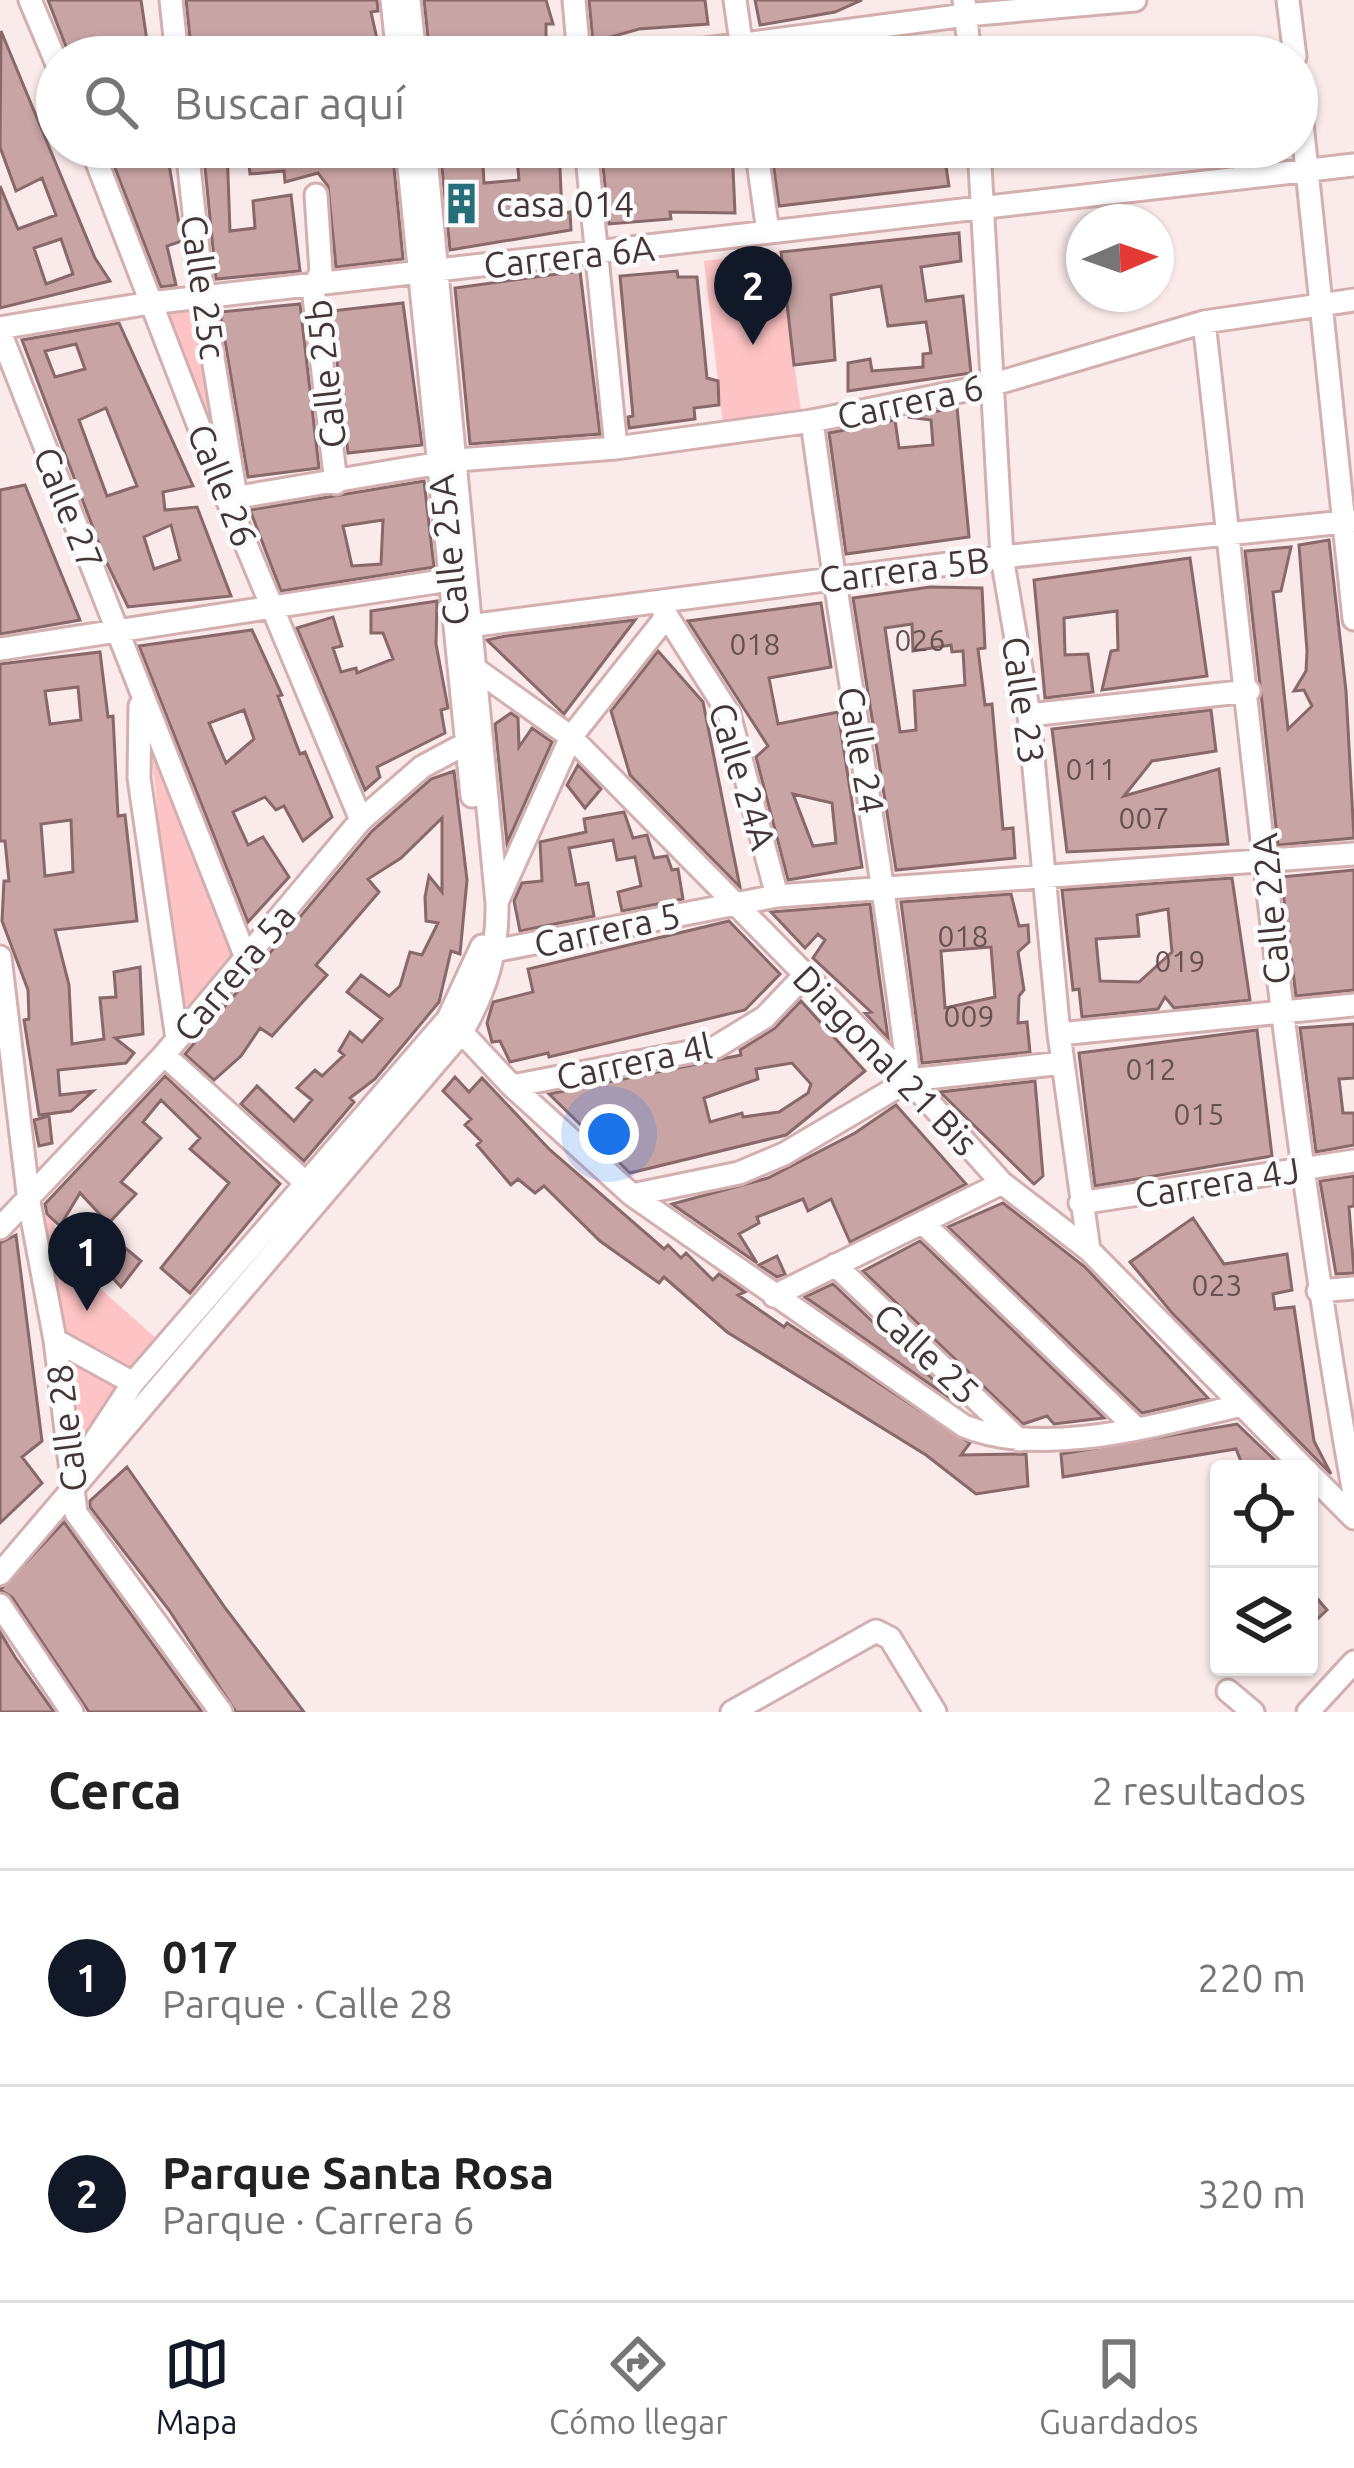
<!DOCTYPE html>
<html lang="es">
<head>
<meta charset="utf-8">
<style>
	:root { --surface:#fff; --page:#f6f6f6; --text:#222; --muted:#767676; --line:#e0e0e0; --accent:#111827 }
	body { margin:0; font-family:Ubuntu,sans-serif; background:var(--page); color:var(--text) }
	.controls { position:absolute; right:36px; bottom:36px; display:grid; overflow:hidden; border-radius:12px; box-shadow:0 3px 9px #0004 }
	.controls button { width:108px; height:108px; display:grid; place-items:center; padding:0; border:0; border-bottom:3px solid var(--line); background:var(--surface); color:var(--text); font:60px sans-serif }
	.compass { position:absolute; left:1066px; top:204px; width:108px; height:108px; border-radius:50%; background:var(--surface); box-shadow:0 3px 9px #0004; rotate:88deg }
	.you { position:absolute; left:609px; top:1134px; width:42px; height:42px; margin:-30px; border:9px solid #fff; border-radius:50%; background:#1a73e8; box-shadow:0 0 0 18px #1a73e833 }
	.badge { display:grid; place-items:center; width:78px; height:78px; border-radius:50%; background:var(--accent); color:#fff; font-size:39px; font-weight:700 }
	.pin { position:absolute; translate:-50% -99px; filter:drop-shadow(0 3px 6px #0008) }
	.pin::after { content:''; position:absolute; top:63px; width:42px; height:36px; background:inherit; clip-path:polygon(0 0,100% 0,50% 100%) }
	.list { margin:0; padding:0; list-style:none }
	h2 { display:flex; justify-content:space-between; align-items:center; height:156px; margin:0; padding:0 48px; font-size:51px }
	h2 small { font-size:39px; font-weight:400; color:var(--muted) }
	.list li { display:grid; grid-template-columns:78px 1fr auto; gap:36px; align-items:center; box-sizing:border-box; height:216px; padding:0 48px; border-top:3px solid var(--line) }
	.list b { display:block; font-size:45px; white-space:nowrap }
	.list p { margin:0; font-size:39px; white-space:nowrap; color:var(--muted) }
	.list em { font-size:39px; font-style:normal; color:var(--muted) }
	.icon { flex:none; width:66px; height:66px; fill:none; stroke:currentColor; stroke-width:2; stroke-linecap:round; stroke-linejoin:round }
	.map { position:relative; flex:none; width:1354px; height:1712px; overflow:hidden }
	.search { position:absolute; background:var(--surface); box-shadow:0 3px 9px #0004; left:36px; right:36px; top:36px; height:132px; display:flex; align-items:center; gap:30px; box-sizing:border-box; padding:0 42px; border-radius:66px; color:var(--muted); font-size:45px }
	.sheet { height:588px; background:var(--surface) }
	nav { display:flex; justify-content:space-around; align-items:center; box-sizing:border-box; height:168px; border-top:3px solid var(--line); background:var(--surface); font-size:33px; color:var(--muted) }
	nav a { display:grid; justify-items:center; gap:6px }
	nav .on { color:var(--accent) }
	.map>svg:first-child { display:block }
	.green { fill:#fec4c5 }
	.building { fill:#c8a4a4; stroke:#896869; stroke-width:3; fill-rule:evenodd }
	.lines { fill:none; stroke-linecap:round; stroke-linejoin:round }
	.minor-casing { stroke:#d4afaf; stroke-width:27 }
	.minor { stroke:#fff; stroke-width:21 }
	.labels { text-anchor:middle; dominant-baseline:central; stroke-width:9; stroke-linejoin:round; paint-order:stroke }
	.number-label { font-size:30px; fill:#655152 }
	.poi-label { font-size:36px; fill:#443536; stroke:#fbfbfb; text-anchor:start }
	.street-label { font-size:36px; fill:#443536; stroke:#fbfbfb }
</style>
</head>
<body>
<div class="map">
<svg width="1354" height="1712" viewBox="0 0 1354 1712">
	<rect width="100%" height="100%" fill="#faeaea"/>
	<path class="green" d="M778,252l23,159 -78,14 -19,-164z
		M198,305l33,186 -70,-181z
		M150,735l87,219 -59,62z
		M35,1207l19,15 9,34 101,89 -95,118z"/>
	<path class="building" d="M48,0h93l6,41 -41,16h-36z
		M186,0h191l1,11 -7,1 10,45h-189z
		M424,0h122l7,24h-7v22l-116,11z
		M589,0h116l3,24 -69,5 -46,13z
		M755,0h107l-27,12 -75,13z
		M1,31l94,227 15,23 -110,27v-122l18,43 38,-14 -14,-37 -26,13 -16,-44zM61,239l12,35 -27,10 -12,-36z
		M118,147h48l16,94 -15,5 9,39 -15,2 -53,-137z
		M203,147h24l3,84 25,-3 -2,-27 38,-6 9,76 -84,8z
		M247,147h145l11,112 -67,8 -8,-81 -10,-13 -33,9 -1,-11 -34,3z
		M440,147h42l2,36 35,-3 -3,-33h43l3,67 8,-2 1,18 -121,20z
		M601,147h131l3,66 -65,-1 1,7 -62,5z
		M771,147h47l1,7 39,-3 2,13 34,-3 15,-6 -1,-8h35l6,39 -170,20z
		M959,233l2,28 -40,6 5,34 37,-5 8,77 -123,18v-28l22,-4 2,12 51,-4v-13l8,-1 -5,-31 -38,4 -7,-40 -50,9 4,65 -41,5 -13,-113z
		M580,271l20,163 -130,10 -15,-156z
		M677,271l1,6h19l10,101 11,3 1,24 -25,3 1,11 -66,9 -1,-11 5,-1 -13,-140z
		M403,303l19,142 -74,8 -17,-142z
		M300,304l19,164 -71,9 -28,-165z
		M119,323l74,163 -30,6 2,18 32,-3 34,89 -103,11 -24,-50 -82,-217zM76,344l9,25 -30,8 -10,-26zM106,408l31,78 -30,10 -28,-76zM171,525l9,35 -26,9 -10,-32z
		M957,407l12,130 -123,17 -17,-121 66,-13 4,28 34,-3 -2,-25 -23,-3z
		M424,481l10,86 -153,24 -31,-81zM383,520l-2,44 -29,2 -9,-40z
		M25,485l55,135 -80,14v-144z
		M1329,540l17,151 8,147 -76,7 -33,-294 46,-4 -10,44 -8,1 15,137 24,-23 -8,-16 -10,1 12,-20 1,-20 -8,-106z
		M1190,558l17,118 -105,14 9,-39 7,-1 -1,-39 -53,7 1,37 23,-1 5,38 -48,6 -11,-118z
		M930,587l52,1 3,60 -7,1 7,56 7,-1 11,125 10,-1 2,30 -119,12 -43,-272zM912,624l1,27 38,-6 1,7 11,-1 2,34 -51,6 2,39 -16,2 -15,-104z
		M437,601l-1,43 12,64 -7,2 4,23 -68,34 3,10 -15,13 -68,-162 36,-11 9,29 -9,2 8,24 15,-4 1,5 36,-14 -10,-26h-12v-22z
		M821,603l10,64 -62,11 9,46 60,-12 24,155 -74,13 -32,-123 12,-11 -80,-125zM793,794l39,9 4,40 -23,3z
		M635,620l-71,94 -77,-74 18,-4z
		M252,630l30,65 -4,1 22,58 5,-2 27,65 -29,24 -19,-35 -8,4 -11,-13 -32,15 15,33 15,-8 26,40 -41,45 -109,-276zM244,710l10,29 -28,24 -17,-40z
		M658,651l45,51 37,185 -110,-112 -19,-64z
		M100,652l8,65 5,-1 5,100 7,-1 12,106 -82,9 14,55 3,59 32,-5 -4,-41 16,-1 -2,-25 26,-5 3,67 -28,4 19,15 -8,10 -68,7 2,25 33,-4 -22,20 -32,4 -15,-95 5,-1 -1,-29 -26,-69 2,-40h5l-4,-40h-5v-177zM78,687l3,33 -31,4 -5,-33zM71,820l2,52 -28,4 -4,-52z
		M1211,710l5,41 -64,10 -28,35 95,-27 9,75 -161,8 -15,-123z
		M511,713l7,5 1,29 13,-19 20,14 -45,101 -12,-119z
		M578,765l23,24 -16,19 -18,-23z
		M454,771l13,109 -7,74 -9,-3 -12,51 -64,77 -25,19 4,4 -50,59 -63,-57 16,-18 37,35 18,-21 -15,-12 18,-18 7,6 22,-21 -5,-4 11,-19 12,10 20,-23 -35,-27 14,-17 28,21 11,-10 10,-34 12,3 16,-32 -12,-2 -1,-24 4,-21 13,16v-74l-41,40 -33,21 11,13 -63,73 11,10 -55,61 -12,-8 -19,28 -27,24 -29,-26 187,-223 59,-52z
		M624,812l9,26 14,-3 7,23 13,-2 5,14 6,-1 5,30 -61,12 -4,-19 23,-6 -6,-29 -18,3 -4,-20 -44,8 7,37 12,-2 6,33 -74,15 -6,-30 8,-18 20,-2 -2,-39 46,-10 -2,-13z
		M1354,870v120l-58,6 -15,-119z
		M1232,878l18,122 -76,8 -9,-11 -7,12 -76,8 -3,-28 -6,1 -11,-100zM1168,909l4,43 -33,30 -39,-1 -4,-42 43,-3 -2,-21z
		M1011,894l8,32 9,-1 1,17 -11,10 6,38 -5,6 -1,27 9,-1 3,30 -108,11 -21,-161zM991,947l4,50 -50,11 -4,-57z
		M870,904l8,63 10,71 -23,-25 6,-1 -58,-54 12,-18 -7,-6 -13,14 -34,-36z
		M729,921l51,53 -35,36 -196,47 -1,-4 -38,9 -10,-21 -8,1 -5,-19 6,-21 40,-10 -5,-23z
		M801,1001l64,70 -79,64 -156,38 -81,-79 192,-39 -1,-5 35,-22zM792,1063l19,21 -3,9 -29,19 -36,5 -1,-4 -32,9 -6,-24 54,-19 -2,-10z
		M1354,1024v54l-15,1 4,34h11v32l-38,7 -16,-124z
		M1257,1030l15,126 -177,30 -16,-133z
		M165,1076l115,108 -90,109 -29,-25 68,-85 -39,-34 10,-11 -39,-38 -18,22 18,16 -40,44 15,12 -27,29 10,9 -7,5 29,24 -20,26 -21,-22 -13,13 -15,-14 35,-42 -27,-29 -20,33 -13,-12 -2,-10z
		M455,1077l14,15 13,-14 68,72 114,99 4,-4 13,13 5,-5 27,27 6,-6 26,18 -7,3 46,32 3,-4 183,120 -9,12 65,-1 2,32 -52,8 -50,-39 -199,-123 -63,-55 -5,6 -59,-42 -56,-55 -9,7 -17,-14 -7,6 -34,-40 4,-4 -16,-16 6,-6 -28,-28z
		M1035,1081l8,95 -9,8 -94,-92z
		M896,1105l70,79 -116,58 -19,-43 -23,12 -5,-12 -46,18 2,6 -20,11 18,29 -85,-59 96,-26 87,-45z
		M49,1116l3,27 -13,3 -5,-26z
		M1354,1176v30l-5,1 5,66 -18,1 -16,-93z
		M1003,1203l82,64 123,131 -66,15 -194,-186z
		M1193,1218l31,46 63,-10 5,36 -19,4 2,15 19,-2 20,134 17,33 -159,-161 -42,-51z
		M16,1235l26,206 -20,16 20,26 -42,40v-280z
		M920,1241l184,177 -50,6 -7,-8 -24,8 -160,-153z
		M777,1256l8,18 -8,3 -18,-12z
		M833,1284l128,122 -156,-109z
		M1237,1424l47,45h-40l-8,-20 -173,28 -2,-23z
		M127,1467l99,142 78,103h-68l-67,-102 -79,-103v-6z
		M64,1522l138,190h-113l-77,-115 -12,-7z
		M1309,1589l18,21 -18,17z
		M0,1632l15,25 39,55h-54z"/>
	<g class="lines">
		<defs>
			<path id="minor" d="M30,0l27,64
				M171,0l6,57
				M392,0l6,57
				M409,0l6,57
				M574,0l5,57
				M735,0l8,56
				M964,0l6,57
				M1288,0l7,57
				M645,57l321,-42 169,-15
				M1297,75l57,544
				M91,147l136,352 134,321
				M187,147l16,151 33,199
				M407,147l65,649
				M586,147l30,301
				M756,147l12,85
				M979,147l23,410 27,158 30,319 30,216
				M316,195l5,77 -8,16 23,195
				M1204,322c45,391 81,784 150,1172
				M0,328l150,-25 1204,-138
				M0,332l246,626
				M812,421c29,220 70,438 97,659
				M227,499l231,-39 158,-12 196,-27 179,-36 213,-63 150,-22
				M660,605l69,109 48,182
				M461,627l541,-70 352,-36
				M0,649l462,-71
				M470,665l101,72 338,343 93,103 87,67 216,219
				M140,706l-1,72 38,261
				M1029,715l220,-24
				M497,902l74,-165 96,-121
				M483,953l294,-57 577,-42
				M0,957l29,245 26,138 21,173 145,199
				M454,1024l58,62 120,109 332,231c80,33 196,-2 278,-21
				M1059,1034l295,-29
				M164,1055l151,136
				M512,1086l204,-39 49,-30 39,-41
				M632,1195l107,-22 45,-19 125,-74 154,-17
				M1080,1203l274,-42
				M923,1223l214,206
				M0,1228l164,-173 197,-235 61,-53 56,-30
				M835,1265l184,175
				M1318,1291l36,-3
				M774,1296l228,-113
				M55,1340l78,43
				M77,1468l56,-85 315,-364 34,-73
				M1309,1473l45,45
				M0,1574l462,-542c24,-42 36,-80 35,-129l-72,-756
				M0,1605l72,107
				M1228,1691l25,21
				M732,1712l144,-81 14,7 45,74
				M1308,1712l46,-50"/>
		</defs>
		<use href="#minor" class="minor-casing"/>
		<use href="#minor" class="minor"/>
	</g>
	<defs>
		<symbol id="building-bare" viewBox="-9 -9 18 18"><path d="M-4-6H4V6H1V3H-1V6H-4ZM-2.5-4.3h1.7v1.8h-1.7ZM.8-4.3h1.7v1.8H.8ZM-2.5-1h1.7V.8h-1.7ZM.8-1h1.7V.8H.8Z" fill="#266f7a" stroke="#fbfbfb" stroke-width="2.5" paint-order="stroke"/></symbol>
	</defs>
	<g fill-rule="evenodd">
		<use href="#building-bare" x="432" y="174" width="59" height="59"/>
	</g>
	<g class="labels">
		<g class="number-label">
			<text x="920" y="640">026</text>
			<text x="755" y="644">018</text>
			<text x="1091" y="769">011</text>
			<text x="1144" y="818">007</text>
			<text x="963" y="936">018</text>
			<text x="1180" y="961">019</text>
			<text x="969" y="1016">009</text>
			<text x="1151" y="1069">012</text>
			<text x="1199" y="1114">015</text>
			<text x="1217" y="1285">023</text>
		</g>
		<g class="poi-label">
			<text x="496" y="203">casa 014</text>
		</g>
		<g class="street-label">
			<text transform="translate(569 256) rotate(-6)">Carrera 6A</text>
			<text transform="translate(204 287) rotate(82)">Calle 25c</text>
			<text transform="translate(325 374) rotate(-96)">Calle 25b</text>
			<text transform="translate(910 401) rotate(-12)">Carrera 6</text>
			<text transform="translate(223 485) rotate(68)">Calle 26</text>
			<text transform="translate(69 508) rotate(68)">Calle 27</text>
			<text transform="translate(448 550) rotate(-96)">Calle 25A</text>
			<text transform="translate(904 569) rotate(-7)">Carrera 5B</text>
			<text transform="translate(1024 700) rotate(82)">Calle 23</text>
			<text transform="translate(862 750) rotate(80)">Calle 24</text>
			<text transform="translate(743 776) rotate(73)">Calle 24A</text>
			<text transform="translate(1270 909) rotate(-95)">Calle 22A</text>
			<text transform="translate(607 929) rotate(-12)">Carrera 5</text>
			<text transform="translate(234 972) rotate(-50)">Carrera 5a</text>
			<text transform="translate(886 1060) rotate(46)">Diagonal 21 Bis</text>
			<text transform="translate(634 1061) rotate(-12)">Carrera 4l</text>
			<text transform="translate(1217 1182) rotate(-9)">Carrera 4J</text>
			<text transform="translate(927 1353) rotate(43)">Calle 25</text>
			<text transform="translate(66 1428) rotate(-97)">Calle 28</text>
		</g>
	</g>
</svg>
<div class="controls">
<button><svg class="icon" aria-label="locate" viewBox="0 0 24 24"><circle cx="12" cy="12" r="6"/><path d="M12 2v4M12 18v4M2 12h4M18 12h4"/></svg></button>
<button><svg class="icon" aria-label="layers" viewBox="0 0 24 24"><path d="M12 4l9 5-9 5-9-5zM3 14l9 5 9-5"/></svg></button>
</div>
<svg class="compass" viewBox="-18 -18 36 36"><path d="M0-13l5 13h-10z" fill="#e53935"/><path d="M0 13l5-13h-10z" fill="#767676"/></svg>
<div class="you"></div>
<div class="pin badge" style="left:87px;top:1311px">1</div>
<div class="pin badge" style="left:753px;top:345px">2</div>
<div class="search"><svg class="icon" aria-label="search" viewBox="0 0 24 24"><circle cx="10" cy="10" r="6"/><path d="M15 15l6 6"/></svg>Buscar aquí</div>
</div>
<section class="sheet">
<h2>Cerca<small>2 resultados</small></h2>
<ul class="list">
<li><span class="badge">1</span><div><b>017</b><p>Parque · Calle 28</p></div><em>220 m</em></li>
<li><span class="badge">2</span><div><b>Parque Santa Rosa</b><p>Parque · Carrera 6</p></div><em>320 m</em></li>
</ul>
</section>
<nav>
<a class="on"><svg class="icon" aria-label="map" viewBox="0 0 24 24"><path d="M3 6l6-2 6 2 6-2v14l-6 2-6-2-6 2zM9 4v14M15 6v14"/></svg>Mapa</a>
<a><svg class="icon" aria-label="directions" viewBox="0 0 24 24"><path d="M12 3l9 9-9 9-9-9zM9 14v-3h6M13 9l2 2-2 2"/></svg>Cómo llegar</a>
<a><svg class="icon" aria-label="saved" viewBox="0 0 24 24"><path d="M7 4h10v16l-5-4-5 4z"/></svg>Guardados</a>
</nav>
</body>
</html>
